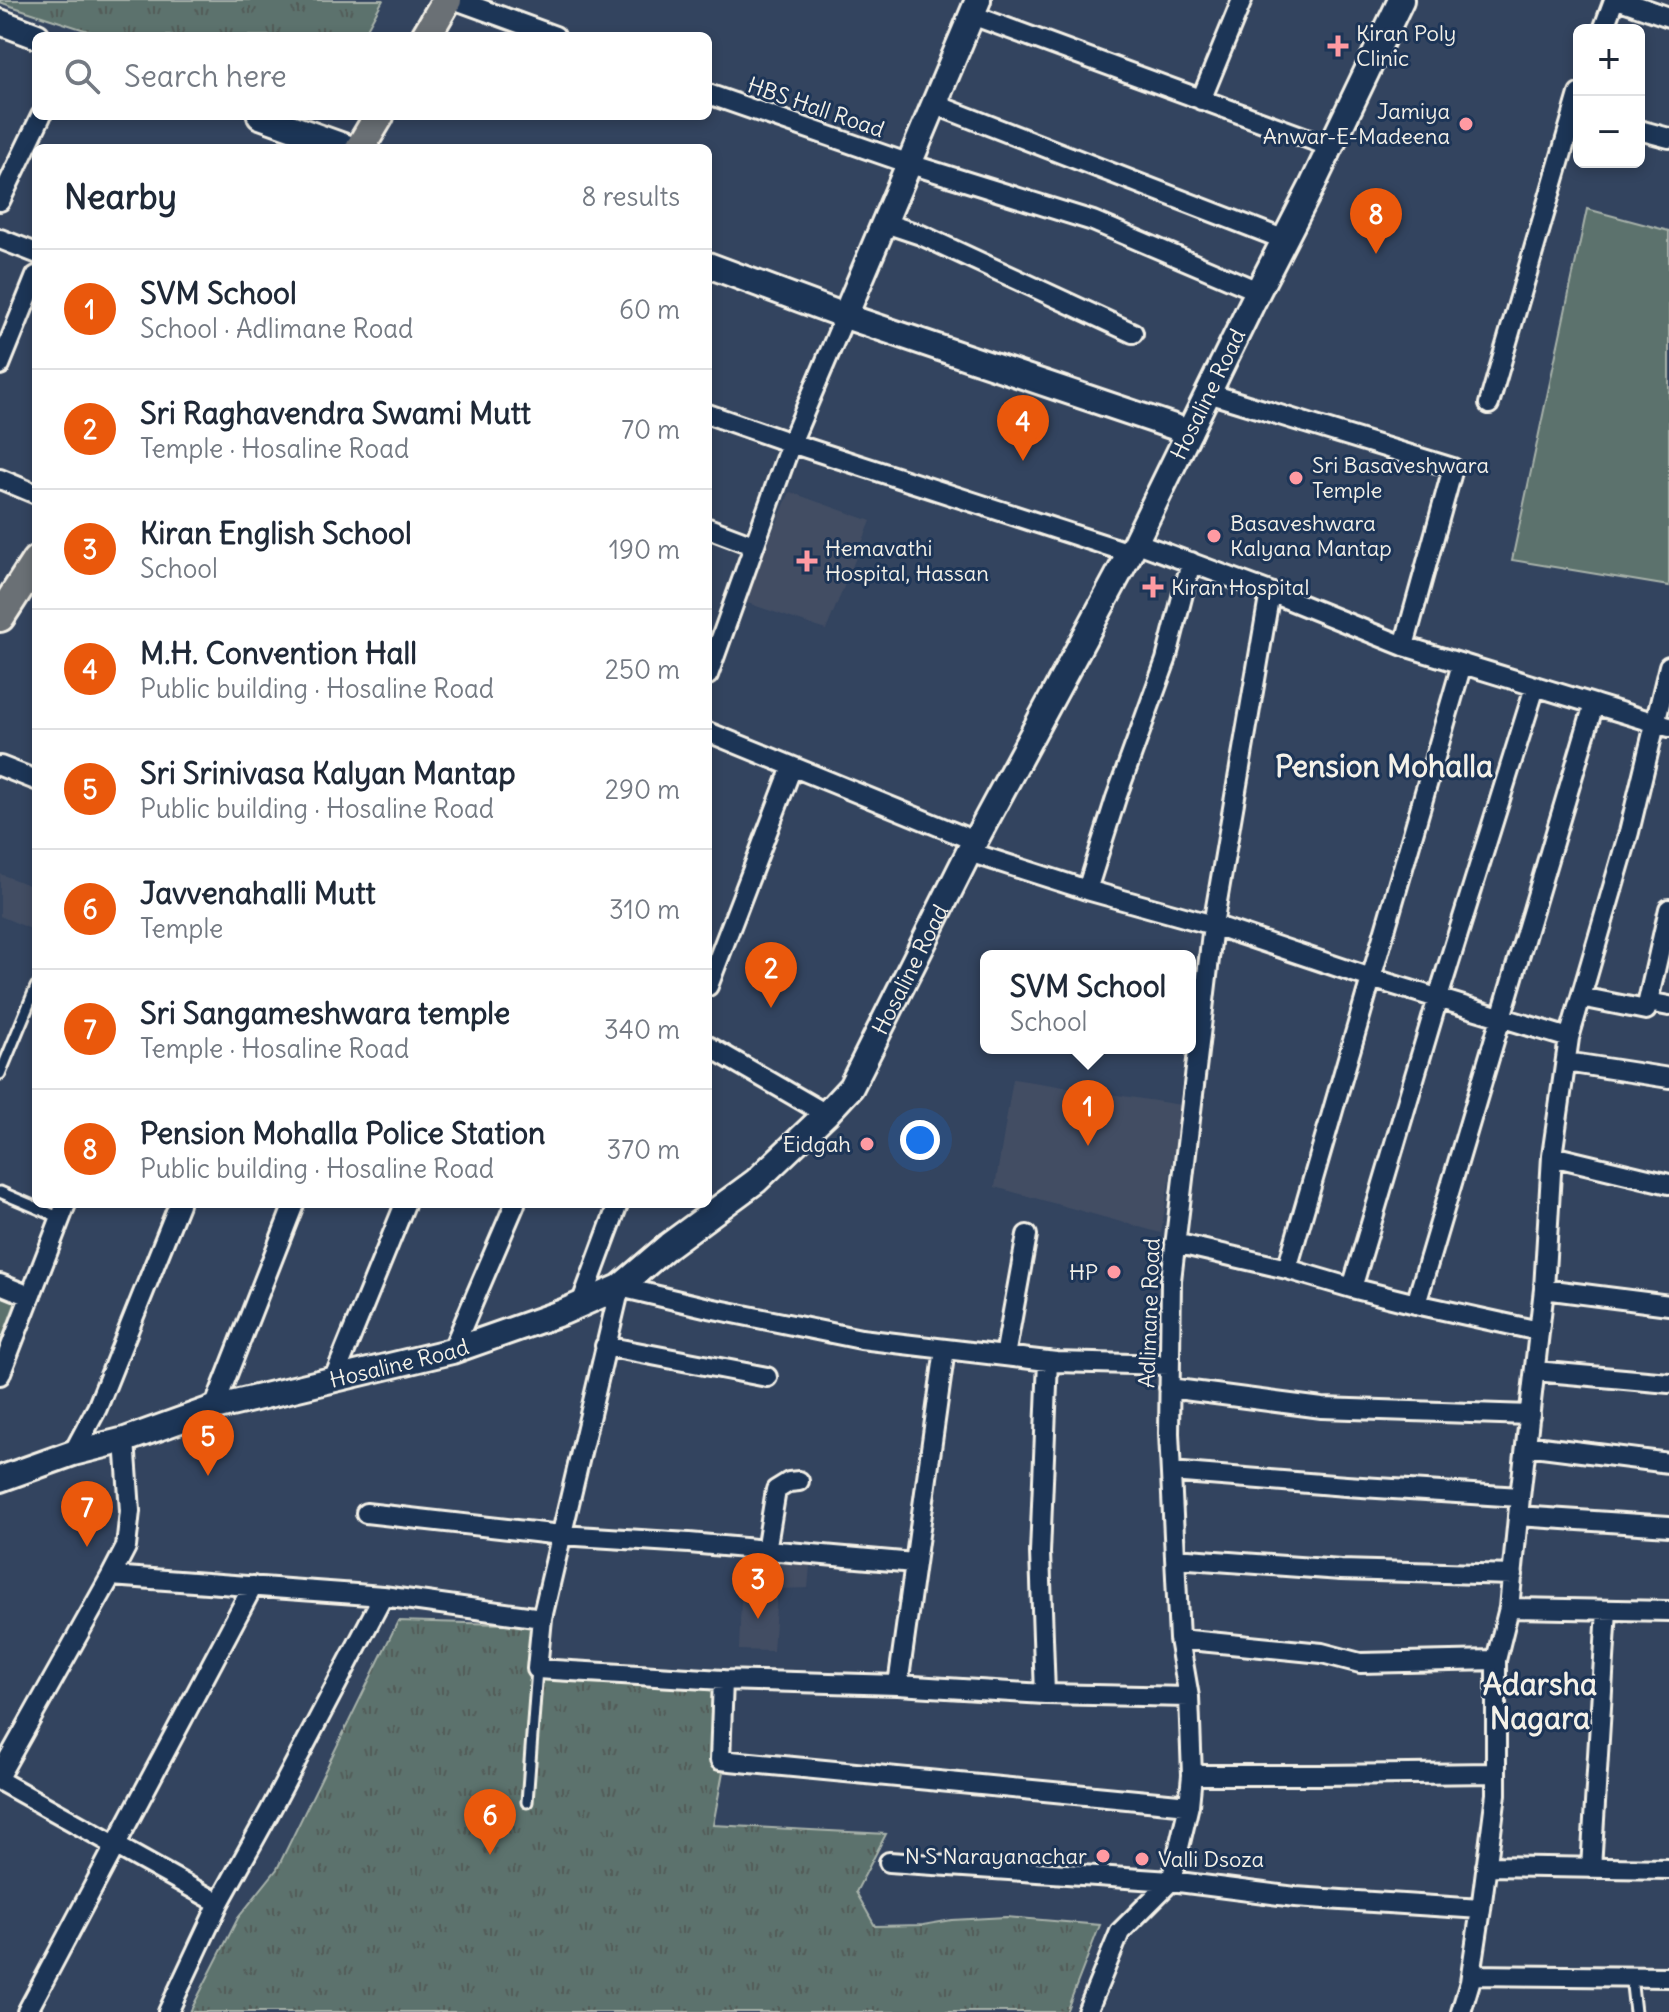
<!DOCTYPE html>
<html lang="en">
<head>
<meta charset="utf-8">
<style>
	:root { --surface:#fff; --page:#f6f6f7; --text:#1f2937; --muted:#747a83; --line:#e0e1e3; --accent:#ea580c }
	body { margin:0; font-family:Delius,sans-serif; background:var(--page); color:var(--text) }
	.controls { position:absolute; right:24px; top:24px; display:grid; overflow:hidden; border-radius:12px; box-shadow:0 4px 12px #0003 }
	.controls button { width:72px; height:72px; display:grid; place-items:center; padding:0; border:0; border-bottom:2px solid var(--line); background:var(--surface); color:var(--text); font:40px sans-serif }
	.you { position:absolute; left:920px; top:1140px; width:28px; height:28px; margin:-20px; border:6px solid #fff; border-radius:50%; background:#1a73e8; box-shadow:0 0 0 12px #1a73e833 }
	.badge { display:grid; place-items:center; width:52px; height:52px; border-radius:50%; background:var(--accent); color:#fff; font-size:26px; font-weight:700 }
	.pin { position:absolute; translate:-50% -66px; filter:drop-shadow(0 2px 4px #0008) }
	.pin::after { content:''; position:absolute; top:42px; width:28px; height:24px; background:inherit; clip-path:polygon(0 0,100% 0,50% 100%) }
	.popup { position:absolute; left:980px; top:950px; width:216px; height:104px; box-sizing:border-box; display:grid; place-content:center; border-radius:12px; background:var(--surface); filter:drop-shadow(0 2px 6px #0005); font-size:26px; white-space:nowrap; color:var(--muted) }
	.popup b { font-size:30px; color:var(--text) }
	.popup::after { content:''; position:absolute; left:50%; top:100%; margin-left:-16px; border:16px solid transparent; border-top-color:var(--surface) }
	.list { margin:0; padding:0; list-style:none }
	h2 { display:flex; justify-content:space-between; align-items:center; height:104px; margin:0; padding:0 32px; font-size:34px }
	h2 small { font-size:26px; font-weight:400; color:var(--muted) }
	.list li { display:grid; grid-template-columns:52px 1fr auto; gap:24px; align-items:center; box-sizing:border-box; height:120px; padding:0 32px; border-top:2px solid var(--line) }
	.list b { display:block; font-size:30px; white-space:nowrap }
	.list p { margin:0; font-size:26px; white-space:nowrap; color:var(--muted) }
	.list em { font-size:26px; font-style:normal; color:var(--muted) }
	.icon { flex:none; width:44px; height:44px; fill:none; stroke:currentColor; stroke-width:2; stroke-linecap:round; stroke-linejoin:round }
	.map { position:relative; flex:none; width:1669px; height:2012px; overflow:hidden }
	.search { position:absolute; background:var(--surface); box-shadow:0 4px 12px #0003; left:32px; top:32px; width:680px; height:88px; display:flex; align-items:center; gap:20px; box-sizing:border-box; padding:0 28px; border-radius:12px; color:var(--muted); font-size:30px }
	.panel { position:absolute; background:var(--surface); box-shadow:0 4px 12px #0003; left:32px; top:144px; width:680px; height:1064px; border-radius:12px }
	.map>svg:first-child { display:block }
	.built { fill:#434e64 }
	.grass { fill:url(#grass-tufts); stroke:#a8b2aa; stroke-width:2 }
	.pitch { fill:#5c726d; stroke:#a8b2aa; stroke-width:2 }
	.lines { fill:none; stroke-linecap:round; stroke-linejoin:round }
	.lane-casing { stroke:#f4f1e8; stroke-width:15 }
	.street-casing { stroke:#f4f1e8; stroke-width:24 }
	.secondary-casing { stroke:#f4f1e8; stroke-width:30 }
	.primary-casing { stroke:#f4f1e8; stroke-width:34 }
	.lane { stroke:#1d3557; stroke-width:9 }
	.street { stroke:#1d3557; stroke-width:18 }
	.secondary { stroke:#1d3557; stroke-width:24 }
	.primary { stroke:#6b6f75; stroke-width:28 }
	.poi-dot { fill:#ff9aa2; stroke:#1d3557; stroke-width:3 }
	.labels { text-anchor:middle; dominant-baseline:central; stroke-width:6; stroke-linejoin:round; paint-order:stroke }
	.poi-label { font-size:22px; fill:#f4f1e8; stroke:#1d3557; text-anchor:start }
	.street-label { font-size:22px; fill:#f4f1e8; stroke:#1d3557 }
	.district-label { font-size:30px; font-weight:bold; fill:#f4f1e8; stroke:#1d3557 }
</style>
</head>
<body>
<div class="map">
<svg width="1669" height="2012" viewBox="0 0 1669 2012">
	<defs>
		<pattern id="grass-tufts" width="24" height="20" patternUnits="userSpaceOnUse" patternTransform="scale(2)"><rect width="24" height="20" fill="#5c726d"/><path d="M3 7l-1-3M5 7V3M7 7l1-3M15 17l-1-3M17 17v-4M19 17l1-3" fill="none" stroke="#525b58"/></pattern>
	</defs>
	<rect width="100%" height="100%" fill="#33445f"/>
	<filter id="ink" filterUnits="userSpaceOnUse"><feTurbulence type="fractalNoise" baseFrequency=".0125" numOctaves="2"/><feDisplacementMap in="SourceGraphic" scale="16" xChannelSelector="R" yChannelSelector="G"/><feConvolveMatrix kernelMatrix="1 2 1 2 8 2 1 2 1" color-interpolation-filters="sRGB"/></filter>
	<g filter="url(#ink)">
		<path class="built" d="M790,492l81,29 -45,109 -84,-29z
			M0,874l36,14v43l-36,-15z
			M1013,1079l168,26 -20,128 -166,-46z
			M743,1552l68,2 -3,34 -31,1 -4,62 -34,-1z"/>
		<path class="grass" d="M0,0h383l-20,36h-260l-92,-30 -11,-4z
			M0,1295l16,6 -16,43z
			M398,1621l135,4 12,52 170,9 8,86 -10,53 173,9 -30,58 19,34 48,-1 29,-5 54,-3 94,8 -34,87h-876l48,-94 39,-49z"/>
		<path class="pitch" d="M1587,209l82,22v355l-157,-26z"/>
		<g class="lines">
			<defs>
				<path id="lane" d="M0,1074l36,-87
					M0,1192l61,26
					M527,1802l10,-133
					M1631,1977l4,35"/>
				<path id="street" d="M456,0l99,36
					M1620,0l49,17
					M972,15l359,132
					M1603,30l11,-30
					M708,94l202,70 183,57 165,70
					M1201,100l41,-100
					M934,104l351,136
					M1639,130l30,8
					M0,201l41,-85
					M885,223l36,12 212,98
					M0,239l36,14
					M0,365l36,-89
					M1208,393l245,75 -49,178
					M1489,404l90,-310
					M708,414l83,29 339,110
					M0,479l36,15
					M708,528l45,17
					M1135,542l135,50 134,54 265,81
					M1191,562l-25,98 -50,138 -29,92 126,35 158,53 198,60
					M708,675l83,-232 54,-127
					M708,732l267,109
					M0,766l36,14
					M969,852l118,38
					M708,986l84,-219
					M1581,997l65,13 23,-101
					M1648,1002l21,4
					M708,1046l118,68
					M1566,1062l103,16
					M1552,1156l117,28
					M1175,1243l112,26 65,19 64,16 123,27
					M1287,1269l175,-605
					M0,1284l30,12
					M1352,1288l86,-290 97,-311
					M1544,1289l125,16
					M581,1304l37,-100
					M1416,1304l178,-600
					M605,1346l162,31
					M945,1349l-47,336 147,9 144,3
					M452,1351l63,-147
					M1005,1356l22,-121
					M1535,1371l134,12
					M0,1375l66,-171
					M334,1378l71,-174
					M1169,1388l153,20 208,7
					M214,1408l80,-204
					M125,1440l5,71 -4,36 -15,29 272,20 159,22 -5,51 186,11 -3,80 469,45
					M1526,1445l143,18
					M73,1453l24,-45 82,-204
					M1171,1472l175,14 174,11
					M366,1513l195,22 128,8 225,20
					M1518,1516l151,10
					M766,1551l10,-61 13,-8 10,-1
					M1175,1558l166,12 172,5
					M1509,1608l160,3
					M542,1618l78,-331 89,21 152,31 195,23 113,3
					M1179,1639l143,14 38,10 136,-3
					M723,1680l175,5
					M1045,1694l-5,-141 8,-192
					M0,1774l111,-198
					M1192,1775h128l176,-2
					M0,1781l219,122
					M889,1862l282,19 124,16 186,12 15,-115v-134l13,-52 11,-111 24,-208 8,-133 17,-118 60,-206 40,-166
					M1486,1866l183,3
					M1591,1868l16,-258
					M1471,1975l198,2
					M27,2012l226,-426
					M168,2012l51,-109 51,-92 113,-215
					M1087,2012l33,-80 51,-51 18,-76 3,-30 -3,-78 -10,-58 -10,-206 2,-153 42,-355 57,-333
					M1461,2012l9,-30 11,-73"/>
				<g id="secondary">
					<path d="M0,22l37,14"/>
					<path d="M260,116l89,32"/>
					<path d="M708,265l137,51 344,116"/>
					<path d="M845,316l133,-316"/>
					<path id="s1" d="M0,1479l73,-26 52,-13 89,-32 238,-57 111,-39 57,-25 49,-42 87,-64 70,-67 25,-27 118,-235 161,-299 128,-262 54,-105 89,-186"/>
				</g>
				<path id="primary" d="M426,36l21,-36
					M360,148l19,-32
					M0,617l36,-56"/>
			</defs>
			<use href="#lane" class="lane-casing"/>
			<use href="#street" class="street-casing"/>
			<use href="#secondary" class="secondary-casing"/>
			<use href="#primary" class="primary-casing"/>
			<use href="#lane" class="lane"/>
			<use href="#street" class="street"/>
			<use href="#secondary" class="secondary"/>
			<use href="#primary" class="primary"/>
		</g>
	</g>
	<g class="poi-dot">
		<path d="M1334 34h8v8h8v8h-8v8h-8v-8h-8v-8h8z"/>
		<circle cx="1466" cy="124" r="8"/>
		<circle cx="1296" cy="478" r="8"/>
		<circle cx="1214" cy="536" r="8"/>
		<path d="M803 549h8v8h8v8h-8v8h-8v-8h-8v-8h8z"/>
		<path d="M1149 575h8v8h8v8h-8v8h-8v-8h-8v-8h8z"/>
		<circle cx="867" cy="1144" r="8"/>
		<circle cx="1114" cy="1272" r="8"/>
		<circle cx="1103" cy="1856" r="8"/>
		<circle cx="1142" cy="1859" r="8"/>
	</g>
	<g class="labels">
		<g class="poi-label">
			<text x="1356" y="33">Kiran Poly<tspan x="1356" dy="25">Clinic</tspan></text>
			<text x="1450" y="111" text-anchor="end">Jamiya<tspan x="1450" dy="25">Anwar-E-Madeena</tspan></text>
			<text x="1312" y="465">Sri Basaveshwara<tspan x="1312" dy="25">Temple</tspan></text>
			<text x="1230" y="523">Basaveshwara<tspan x="1230" dy="25">Kalyana Mantap</tspan></text>
			<text x="825" y="548">Hemavathi<tspan x="825" dy="25">Hospital, Hassan</tspan></text>
			<text x="1171" y="587">Kiran Hospital</text>
			<text x="851" y="1144" text-anchor="end">Eidgah</text>
			<text x="1098" y="1272" text-anchor="end">HP</text>
			<text x="1087" y="1856" text-anchor="end">N S Narayanachar</text>
			<text x="1158" y="1859">Valli Dsoza</text>
		</g>
		<g class="street-label">
			<text transform="translate(816 107) rotate(19)">HBS Hall Road</text>
			<text stroke="none"><textPath href="#s1" startOffset="1736">Hosaline Road</textPath></text>
			<text stroke="none"><textPath href="#s1" startOffset="1088">Hosaline Road</textPath></text>
			<text transform="translate(1149 1313) rotate(-88)">Adlimane Road</text>
			<text stroke="none"><textPath href="#s1" startOffset="416">Hosaline Road</textPath></text>
		</g>
		<g class="district-label">
			<text x="1384" y="766">Pension Mohalla</text>
			<text x="1540" y="1684">Adarsha<tspan x="1540" dy="34">Nagara</tspan></text>
		</g>
	</g>
</svg>
<div class="controls">
<button>+</button>
<button>−</button>
</div>
<div class="you"></div>
<div class="pin badge" style="left:1088px;top:1146px">1</div>
<div class="popup"><b>SVM School</b>School</div>
<div class="pin badge" style="left:771px;top:1008px">2</div>
<div class="pin badge" style="left:758px;top:1619px">3</div>
<div class="pin badge" style="left:1023px;top:461px">4</div>
<div class="pin badge" style="left:208px;top:1476px">5</div>
<div class="pin badge" style="left:490px;top:1855px">6</div>
<div class="pin badge" style="left:87px;top:1547px">7</div>
<div class="pin badge" style="left:1376px;top:254px">8</div>
<div class="search"><svg class="icon" aria-label="search" viewBox="0 0 24 24"><circle cx="10" cy="10" r="6"/><path d="M15 15l6 6"/></svg>Search here</div>
<section class="panel">
<h2>Nearby<small>8 results</small></h2>
<ul class="list">
<li><span class="badge">1</span><div><b>SVM School</b><p>School · Adlimane Road</p></div><em>60 m</em></li>
<li><span class="badge">2</span><div><b>Sri Raghavendra Swami Mutt</b><p>Temple · Hosaline Road</p></div><em>70 m</em></li>
<li><span class="badge">3</span><div><b>Kiran English School</b><p>School</p></div><em>190 m</em></li>
<li><span class="badge">4</span><div><b>M.H. Convention Hall</b><p>Public building · Hosaline Road</p></div><em>250 m</em></li>
<li><span class="badge">5</span><div><b>Sri Srinivasa Kalyan Mantap</b><p>Public building · Hosaline Road</p></div><em>290 m</em></li>
<li><span class="badge">6</span><div><b>Javvenahalli Mutt</b><p>Temple</p></div><em>310 m</em></li>
<li><span class="badge">7</span><div><b>Sri Sangameshwara temple</b><p>Temple · Hosaline Road</p></div><em>340 m</em></li>
<li><span class="badge">8</span><div><b>Pension Mohalla Police Station</b><p>Public building · Hosaline Road</p></div><em>370 m</em></li>
</ul>
</section>
</div>
</body>
</html>
